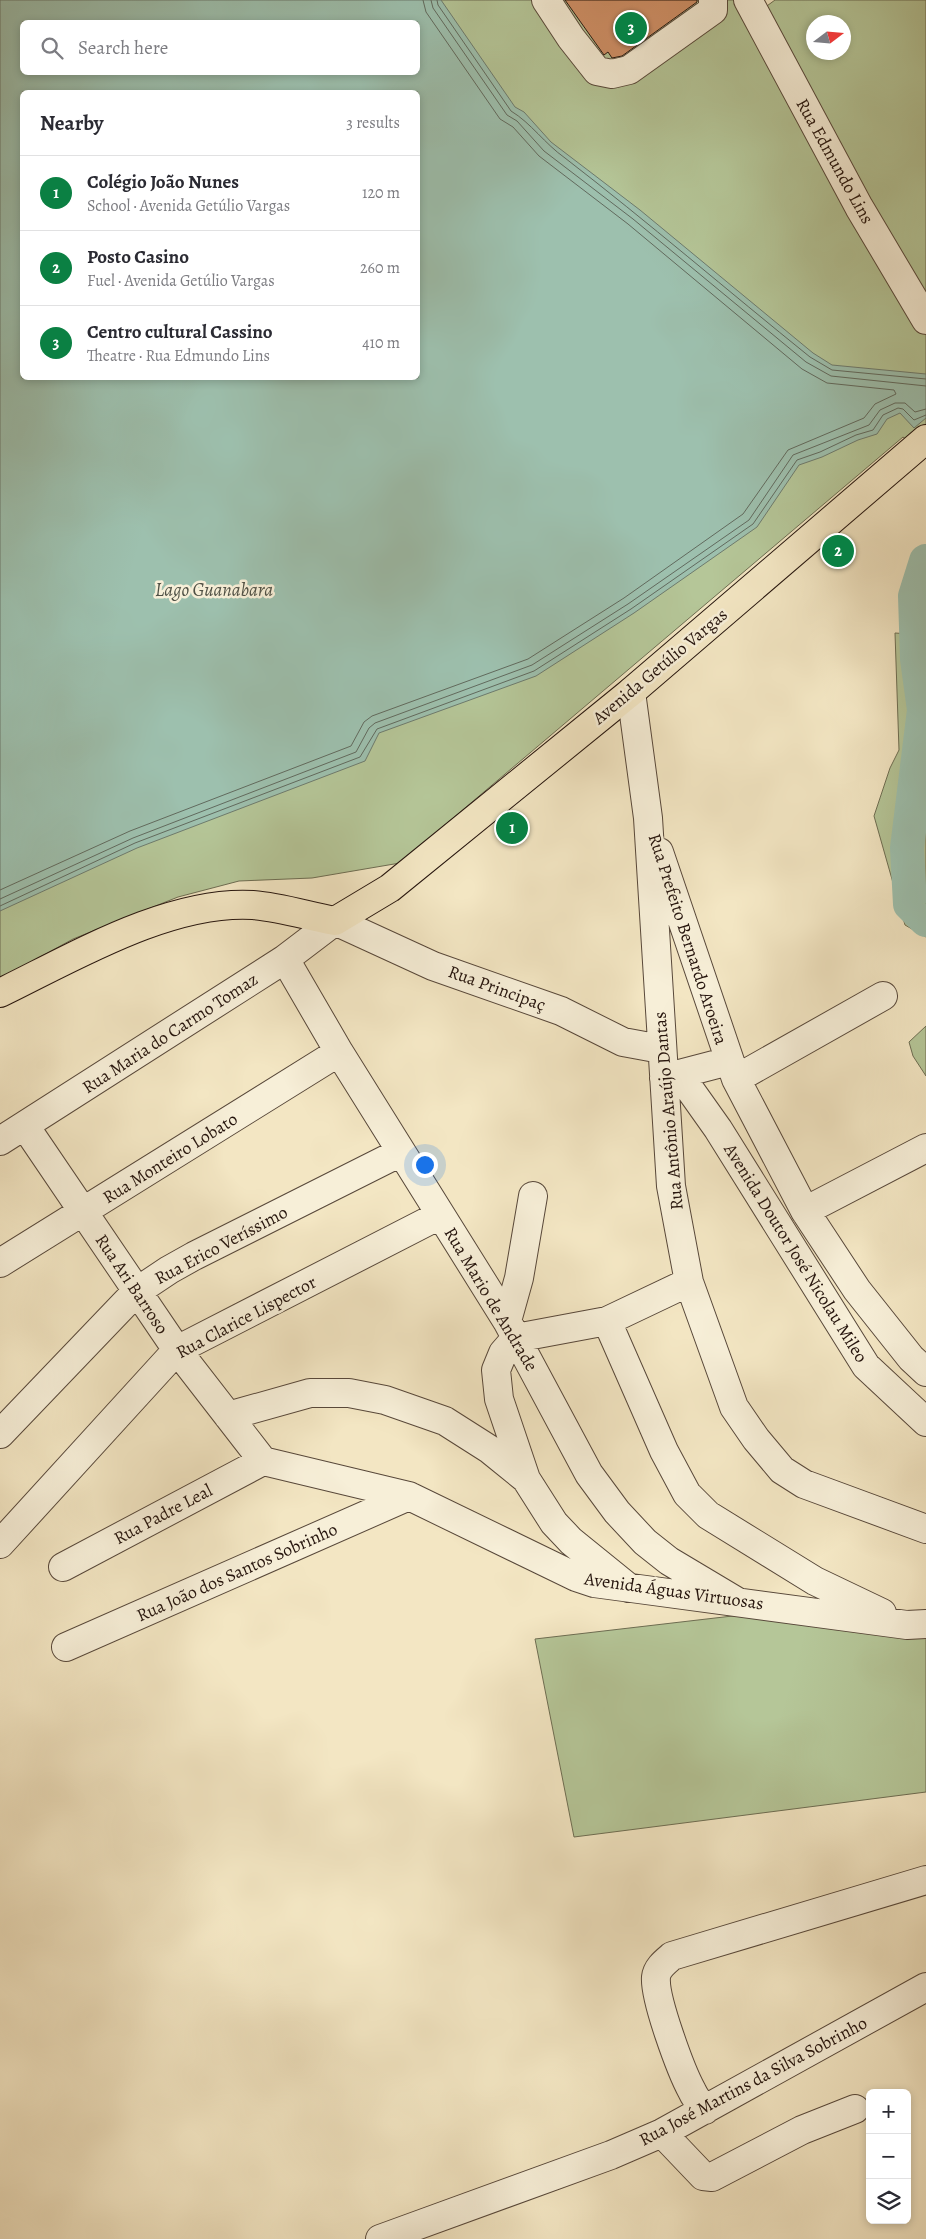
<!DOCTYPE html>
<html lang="en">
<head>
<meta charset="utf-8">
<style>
	:root { --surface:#fff; --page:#f2f2f3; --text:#2b2b33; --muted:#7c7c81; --line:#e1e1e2; --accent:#0b8043 }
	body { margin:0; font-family:Alegreya,serif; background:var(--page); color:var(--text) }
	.controls { position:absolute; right:15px; bottom:15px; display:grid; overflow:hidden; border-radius:8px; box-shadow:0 2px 8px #0003 }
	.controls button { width:45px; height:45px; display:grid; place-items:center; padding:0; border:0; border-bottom:1px solid var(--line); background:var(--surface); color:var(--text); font:25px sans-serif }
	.compass { position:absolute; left:806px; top:15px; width:45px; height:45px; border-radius:50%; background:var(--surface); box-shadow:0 2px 8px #0003; rotate:74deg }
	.you { position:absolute; left:424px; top:1164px; width:18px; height:18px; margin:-12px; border:4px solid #fff; border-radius:50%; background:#1a73e8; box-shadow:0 0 0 8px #1a73e833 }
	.badge { display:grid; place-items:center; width:32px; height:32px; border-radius:50%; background:var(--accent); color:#fff; font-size:16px; font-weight:700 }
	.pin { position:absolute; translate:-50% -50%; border:2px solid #fff; box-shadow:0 1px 5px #0006 }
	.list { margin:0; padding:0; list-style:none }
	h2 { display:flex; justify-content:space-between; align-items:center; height:65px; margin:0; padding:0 20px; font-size:21px }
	h2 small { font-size:16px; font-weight:400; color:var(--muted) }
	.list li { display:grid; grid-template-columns:32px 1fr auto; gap:15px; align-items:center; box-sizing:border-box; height:75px; padding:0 20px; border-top:1px solid var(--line) }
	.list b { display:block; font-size:19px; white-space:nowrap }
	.list p { margin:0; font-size:16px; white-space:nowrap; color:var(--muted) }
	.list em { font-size:16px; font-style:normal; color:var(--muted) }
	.icon { flex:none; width:28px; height:28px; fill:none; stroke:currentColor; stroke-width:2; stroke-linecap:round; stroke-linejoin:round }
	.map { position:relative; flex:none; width:926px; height:2239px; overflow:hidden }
	.search { position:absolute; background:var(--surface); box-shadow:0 2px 8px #0003; left:20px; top:20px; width:400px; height:55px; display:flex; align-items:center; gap:12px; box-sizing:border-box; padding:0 18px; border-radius:8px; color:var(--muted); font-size:19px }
	.panel { position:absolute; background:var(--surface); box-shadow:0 2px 8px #0003; left:20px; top:90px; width:400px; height:290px; border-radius:8px }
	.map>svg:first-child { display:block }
	.green { fill:#b5c698; stroke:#6d6d52; fill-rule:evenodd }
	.water { fill:#9dc0ae; stroke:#6d7b6e; fill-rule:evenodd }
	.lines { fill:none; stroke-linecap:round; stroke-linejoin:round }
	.shore { stroke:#616a5e; stroke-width:1 }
	.river { stroke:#9dc0ae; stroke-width:34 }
	.building { fill:#d09067; stroke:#25140d }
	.minor-casing { stroke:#58483a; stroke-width:30 }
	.major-casing { stroke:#25140d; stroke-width:30 }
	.minor { stroke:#f7efd8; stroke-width:28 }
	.major { stroke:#f3e6c3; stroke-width:28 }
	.labels { text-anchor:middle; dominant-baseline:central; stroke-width:5; stroke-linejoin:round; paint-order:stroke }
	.street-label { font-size:18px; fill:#25140d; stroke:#f7efd8 }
	.water-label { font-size:19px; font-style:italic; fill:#4f5045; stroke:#f7efd8 }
</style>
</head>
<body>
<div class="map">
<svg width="926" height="2239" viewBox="0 0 926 2239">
	<rect width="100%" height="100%" fill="#f3e6c3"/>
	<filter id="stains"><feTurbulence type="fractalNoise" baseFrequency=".004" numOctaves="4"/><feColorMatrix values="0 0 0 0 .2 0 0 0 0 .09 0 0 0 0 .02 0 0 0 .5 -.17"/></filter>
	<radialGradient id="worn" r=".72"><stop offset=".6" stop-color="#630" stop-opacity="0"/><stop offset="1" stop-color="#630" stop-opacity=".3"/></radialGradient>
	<path class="green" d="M0,0h748l8,14 19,-14h151v439l-9,8 -14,-10 -503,426 -88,15 -73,3 -61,16 -105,42 -73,40zM22,22h396v50h-396zM814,22h30v30h-30zM22,92h396v286h-396z
		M895,633l31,2v302l-21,-12 -31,-109 16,-48 9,-18z
		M926,1026v50l-13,-20 -4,-14z
		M758,1613l168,17v162l-352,45 -39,-198z"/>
	<path class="water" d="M0,0h441l74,107 9,5 27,30 89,68 173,143 19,12 94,9v44l-12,10 -14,-15 -13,6 -10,15 -19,6 -36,17 -23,8 -42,62 -123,86 -98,63 -157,57 -14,28 -228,87 -137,63zM22,22h396v50h-396zM22,92h396v286h-396z"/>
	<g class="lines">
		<path class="shore" d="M431,0l2,8 74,107 10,6 27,30 89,68 173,143 25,14 95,10
			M437,0l1,5 73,106c20,12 34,33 54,47 83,64 163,133 245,199l22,13 94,9
			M0,890l130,-59 221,-85 13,-24 8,-6 156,-57 96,-61 119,-84 45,-64 76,-32 11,-14 21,-10 -2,-4 -67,-7 -25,-14 -174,-145 -89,-68 -26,-29 -13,-8 -74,-107 -3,-12
			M0,899l133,-61 223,-86 13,-24 6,-5 157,-58 96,-61 121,-84 44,-65 76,-30 11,-15 15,-7h10l10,9 11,-3
			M0,906l135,-63 225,-86 17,-28 157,-58 97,-62 122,-85 44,-64 23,-8 36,-17 17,-5 10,-15 15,-7 5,1 11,11 12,-5"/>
		<path class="river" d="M926,561l-11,35 2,63 7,51 -17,138 3,56 16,16"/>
	</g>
	<path class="building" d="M565,0h132v2l-75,54 -10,2 -4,-6 -4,3z"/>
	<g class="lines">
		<defs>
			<path id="minor" d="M546,0l25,38 26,33 15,3 17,-4 84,-60v-10
				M748,0l111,207 67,113
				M631,692l17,126 23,368 18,96 45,125 22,32 26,31 22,14 122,45
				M659,852l77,227 69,132 52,79 54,68 15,14
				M285,959l54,93 168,269 82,153 28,38 28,30 24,19 67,40
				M679,1074l39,55 148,237 60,56
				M664,1078l65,-17
				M736,1079l147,-83
				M25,1126l152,224 86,111
				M0,1141l285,-182 50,-38 98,45 128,45 62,31 38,7
				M805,1211l121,-63
				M0,1263l339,-211
				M507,1321l12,-43 14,-82
				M607,1321l57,130 23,43 21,21 107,66 67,32
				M228,1416l82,-23h39l36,7 60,21 44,28 37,30
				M0,1434l136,-142 33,-22 25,-14 207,-104
				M263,1461l146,35 167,81 18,6 313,42 19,-1
				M0,1544l177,-194 263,-135
				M63,1567l200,-106
				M629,1588l-58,-47 -17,-18 -28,-44 -27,-80 -3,-29 7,-17 13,-15 91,-17 82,-39
				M66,1647l343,-151
				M705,2110c-5,-6 -10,-12 -13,-19 -11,-20 -38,-93 -36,-114 1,-9 9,-15 16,-21l254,-76
				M662,2133l41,43 9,1 90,-47 53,-21
				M380,2239l231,-84 51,-22 264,-146"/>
			<path id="major" d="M0,993c74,-36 169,-93 253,-88 27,2 55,11 82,16l55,-33 241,-196 295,-253"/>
		</defs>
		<use href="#minor" class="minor-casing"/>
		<use href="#major" class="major-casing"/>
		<use href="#minor" class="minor"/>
		<use href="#major" class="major"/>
	</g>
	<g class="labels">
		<g class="street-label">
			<text transform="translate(835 161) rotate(61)">Rua Edmundo Lins</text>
			<text transform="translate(660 666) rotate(-40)">Avenida Getúlio Vargas</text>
			<text transform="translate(688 939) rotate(72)">Rua Prefeito Bernardo Aroeira</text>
			<text transform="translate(497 988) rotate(20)">Rua Principaç</text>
			<text transform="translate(170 1033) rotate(-33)">Rua Maria do Carmo Tomaz</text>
			<text transform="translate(668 1111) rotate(-95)">Rua Antônio Araújo Dantas</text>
			<text transform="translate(170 1158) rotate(-32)">Rua Monteiro Lobato</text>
			<text transform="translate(221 1245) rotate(-28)">Rua Erico Veríssimo</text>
			<text transform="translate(796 1253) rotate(58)">Avenida Doutor José Nicolau Mileo</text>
			<text transform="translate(132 1284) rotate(56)">Rua Ari Barroso</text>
			<text transform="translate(491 1299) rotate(59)">Rua Mario de Andrade</text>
			<text transform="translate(246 1317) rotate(-28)">Rua Clarice Lispector</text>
			<text transform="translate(163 1514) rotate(-28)">Rua Padre Leal</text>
			<text transform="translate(237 1572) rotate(-24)">Rua João dos Santos Sobrinho</text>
			<text transform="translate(674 1591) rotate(8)">Avenida Águas Virtuosas</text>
			<text transform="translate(753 2081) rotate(-28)">Rua José Martins da Silva Sobrinho</text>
		</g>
		<g class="water-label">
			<text x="214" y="590">Lago Guanabara</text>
		</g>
	</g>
	<rect width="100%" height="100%" filter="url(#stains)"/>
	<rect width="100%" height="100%" fill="url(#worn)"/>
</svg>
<div class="controls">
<button>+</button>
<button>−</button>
<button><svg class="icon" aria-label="layers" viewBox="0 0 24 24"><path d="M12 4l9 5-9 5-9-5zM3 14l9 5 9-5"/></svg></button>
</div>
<svg class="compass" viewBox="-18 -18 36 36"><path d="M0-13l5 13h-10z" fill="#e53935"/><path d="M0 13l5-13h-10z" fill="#7c7c81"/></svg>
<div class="you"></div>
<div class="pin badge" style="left:512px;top:828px">1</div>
<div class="pin badge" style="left:838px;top:551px">2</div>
<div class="pin badge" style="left:631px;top:28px">3</div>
<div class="search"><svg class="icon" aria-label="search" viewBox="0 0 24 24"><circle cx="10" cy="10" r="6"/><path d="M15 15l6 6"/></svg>Search here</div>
<section class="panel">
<h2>Nearby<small>3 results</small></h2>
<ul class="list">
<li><span class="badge">1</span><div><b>Colégio João Nunes</b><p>School · Avenida Getúlio Vargas</p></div><em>120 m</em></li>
<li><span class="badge">2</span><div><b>Posto Casino</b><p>Fuel · Avenida Getúlio Vargas</p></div><em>260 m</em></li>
<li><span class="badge">3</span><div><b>Centro cultural Cassino</b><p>Theatre · Rua Edmundo Lins</p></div><em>410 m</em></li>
</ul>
</section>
</div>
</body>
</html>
